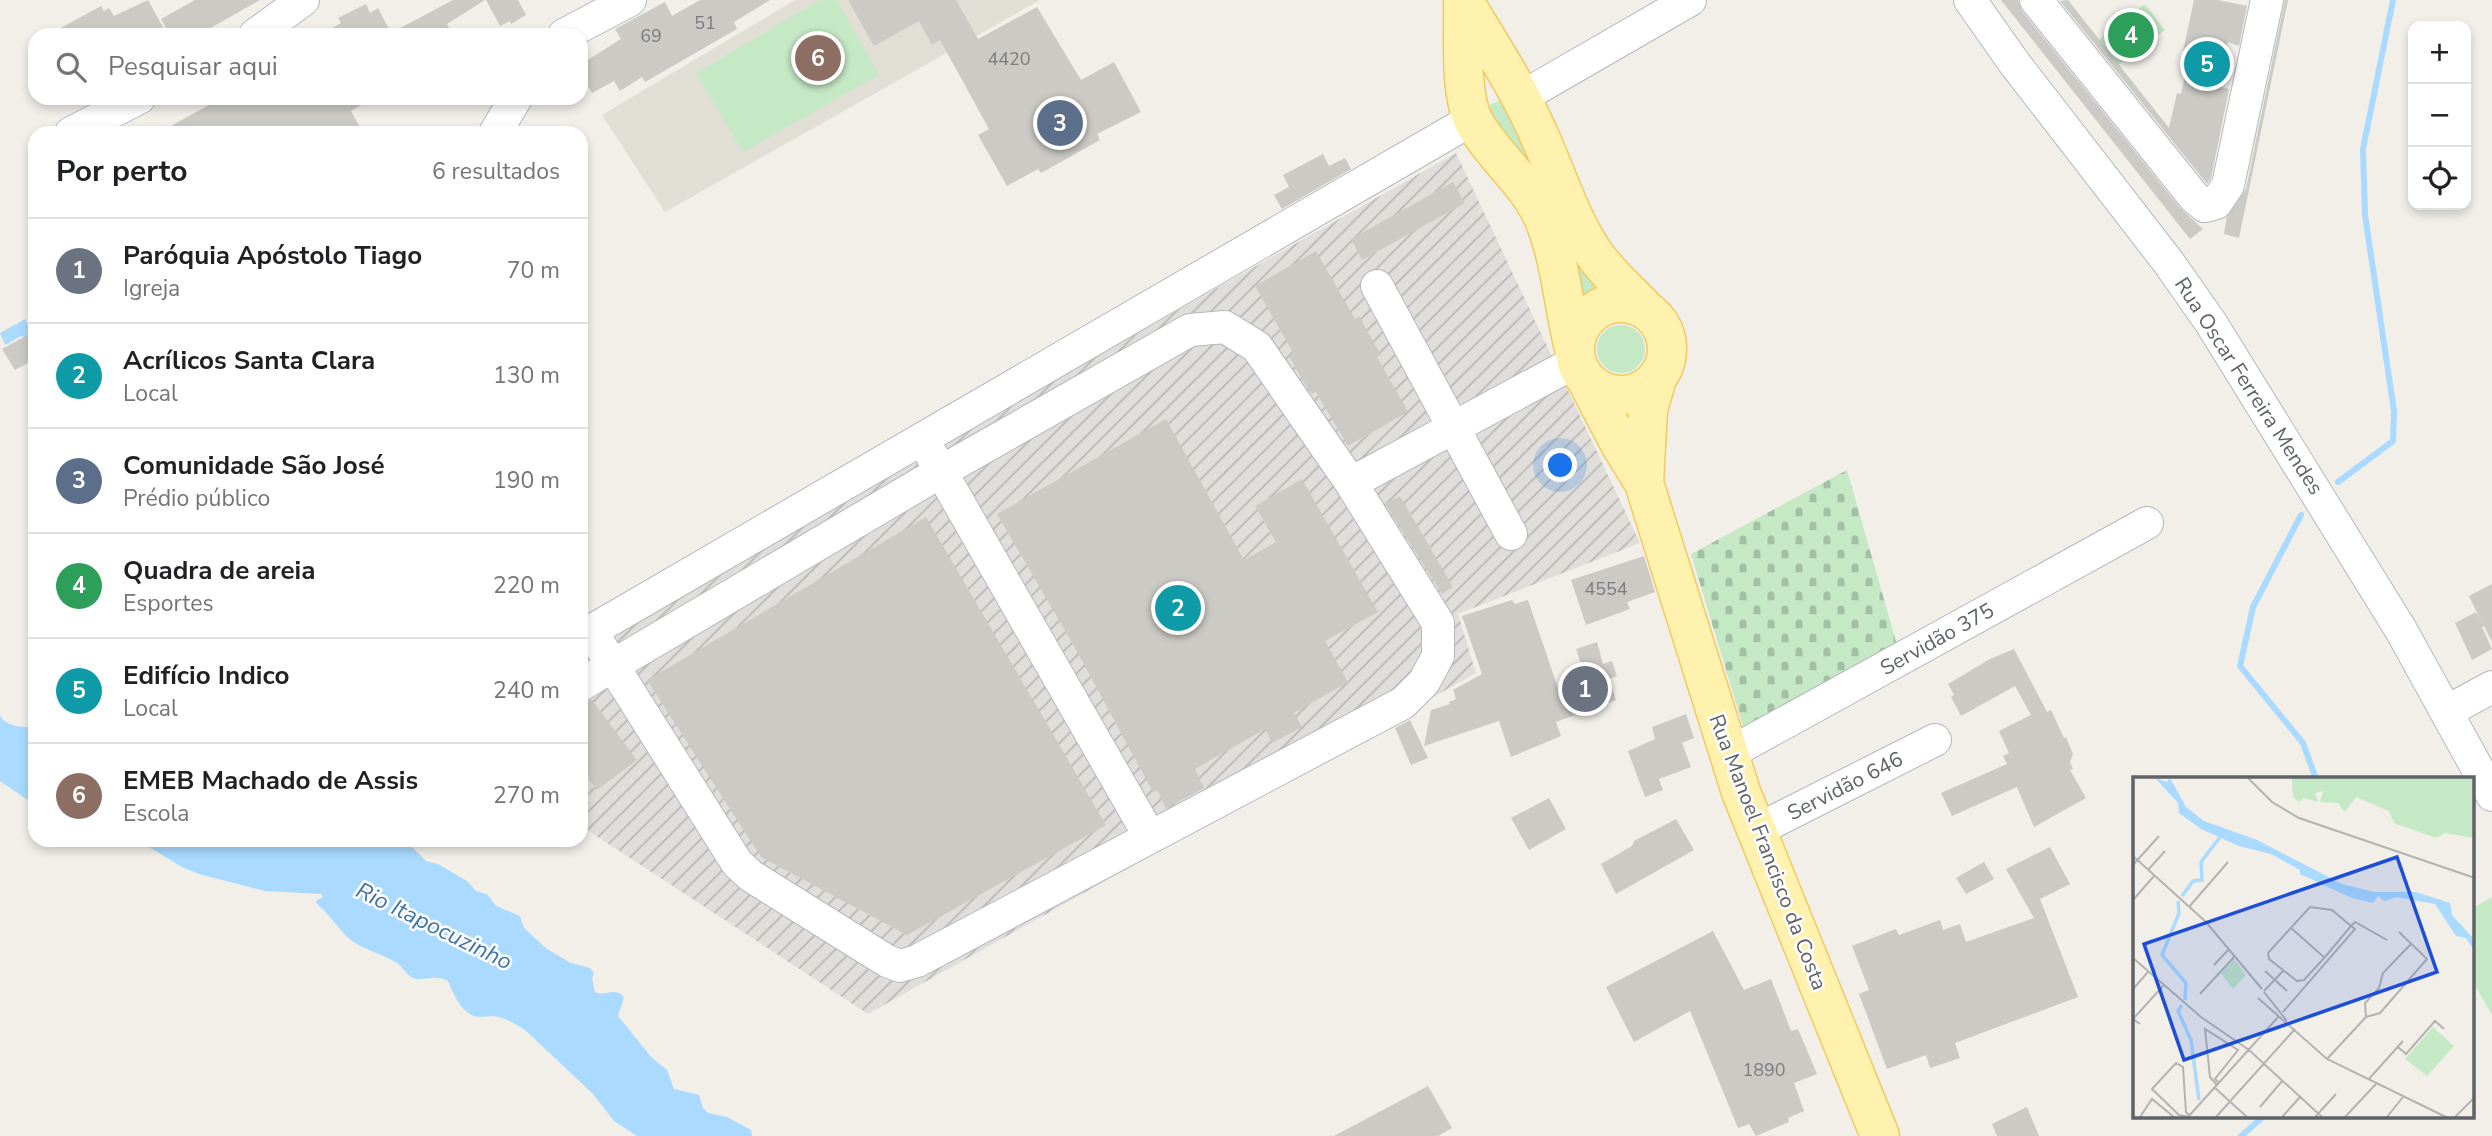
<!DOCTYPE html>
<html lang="pt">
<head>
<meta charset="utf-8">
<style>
	:root { --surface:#fff; --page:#f6f6f6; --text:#202124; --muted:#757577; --line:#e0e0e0; --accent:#b45309 }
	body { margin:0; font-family:"Nunito Sans",sans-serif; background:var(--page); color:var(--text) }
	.controls { position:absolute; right:21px; top:21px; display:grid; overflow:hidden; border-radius:14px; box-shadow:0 4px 10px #0003 }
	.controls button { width:63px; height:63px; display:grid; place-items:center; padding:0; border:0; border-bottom:2px solid var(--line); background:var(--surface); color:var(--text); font:35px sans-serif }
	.you { position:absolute; left:1561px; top:466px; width:24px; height:24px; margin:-18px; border:5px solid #fff; border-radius:50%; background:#1a73e8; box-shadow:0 0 0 10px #1a73e833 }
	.badge { display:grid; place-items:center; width:46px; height:46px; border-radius:50%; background:var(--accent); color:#fff; font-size:23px; font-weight:700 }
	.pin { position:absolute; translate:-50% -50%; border:4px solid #fff; box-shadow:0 2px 7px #0006 }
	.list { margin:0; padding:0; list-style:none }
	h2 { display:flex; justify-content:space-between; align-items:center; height:91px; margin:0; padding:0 28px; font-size:30px }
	h2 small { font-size:23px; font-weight:400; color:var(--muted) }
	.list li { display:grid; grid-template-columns:46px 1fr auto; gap:21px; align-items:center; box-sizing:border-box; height:105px; padding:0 28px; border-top:2px solid var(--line) }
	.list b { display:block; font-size:26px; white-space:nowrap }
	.list p { margin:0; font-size:23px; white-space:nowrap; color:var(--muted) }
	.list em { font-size:23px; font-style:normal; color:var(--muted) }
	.icon { flex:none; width:38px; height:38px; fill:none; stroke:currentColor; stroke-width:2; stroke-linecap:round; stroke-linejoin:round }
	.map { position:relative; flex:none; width:2492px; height:1136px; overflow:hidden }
	.search { position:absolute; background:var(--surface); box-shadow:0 4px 10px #0003; left:28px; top:28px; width:560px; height:77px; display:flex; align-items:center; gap:18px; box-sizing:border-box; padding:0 24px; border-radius:21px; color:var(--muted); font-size:26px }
	.panel { position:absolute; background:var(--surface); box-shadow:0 4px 10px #0003; left:28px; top:126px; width:560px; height:721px; border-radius:21px }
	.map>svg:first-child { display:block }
	.industrial { fill:url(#industrial-furrows) }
	.education { fill:#e1ded6 }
	.grass { fill:#c5e8c5 }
	.cemetery { fill:url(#cemetery-stones) }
	.water { fill:#aadaff }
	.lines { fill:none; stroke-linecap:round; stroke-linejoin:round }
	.stream { stroke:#aadaff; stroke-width:6 }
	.building { fill:#cccac5 }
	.minor-casing { stroke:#b5b8bc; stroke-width:34 }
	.major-casing { stroke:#f2c960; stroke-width:41 }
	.minor { stroke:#fff; stroke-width:32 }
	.major { stroke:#fff2af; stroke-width:38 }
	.labels { text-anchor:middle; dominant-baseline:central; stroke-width:5; stroke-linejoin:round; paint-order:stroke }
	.number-label { font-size:18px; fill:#7a7d7f }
	.street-label { font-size:21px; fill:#5f6368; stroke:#fff }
	.water-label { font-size:23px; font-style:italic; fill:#4174aa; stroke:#fff }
	.inset-river { fill:none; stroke:#aadaff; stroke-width:3.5 }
	.inset-road { fill:none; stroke:#b3b3b1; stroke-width:2 }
	.view { fill:#1d4ed8; fill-opacity:0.15; stroke:#1d4ed8; stroke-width:3.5 }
	.inset-edge { fill:none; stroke:#5f6368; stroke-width:3.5 }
</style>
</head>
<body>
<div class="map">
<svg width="2492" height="1136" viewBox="0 0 2492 1136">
	<defs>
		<pattern id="industrial-furrows" width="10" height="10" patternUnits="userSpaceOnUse" patternTransform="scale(1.75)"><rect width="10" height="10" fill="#e0deda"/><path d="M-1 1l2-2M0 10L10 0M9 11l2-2" fill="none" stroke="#b9b8b5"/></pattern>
		<pattern id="cemetery-stones" width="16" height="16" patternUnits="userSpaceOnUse" patternTransform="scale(1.75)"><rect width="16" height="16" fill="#c5e8c5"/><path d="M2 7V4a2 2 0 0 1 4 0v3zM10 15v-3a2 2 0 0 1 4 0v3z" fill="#a3c0a4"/></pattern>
	</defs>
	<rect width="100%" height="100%" fill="#f1efe8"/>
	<path class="industrial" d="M1456,153l184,390 -182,71 18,59 -608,341 -287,-188v-179z"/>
	<path class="education" d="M795,0h245l-375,212 -63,-97z"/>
	<path class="grass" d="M820,0h17l42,75 -136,77 -47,-79z
		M2145,4l20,26 -47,35 -20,-25z
		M1499,101l12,5 87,185 -19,8 -93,-187 5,-8z
		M1597 349a24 24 0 1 1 48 0a24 24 0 1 1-48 0Z
		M2492,897v118l-19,-33v-74z"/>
	<path class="cemetery" d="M1847,470l50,175 -153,85 -53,-176z"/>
	<path class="water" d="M25,319l7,16 -5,3 -6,-2 -16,9 -5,-12z
		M0,715c6,13 23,11 35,13v77l-35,-24z
		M110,840h162l14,7 7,-2 4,-5h96l2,3 15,2 16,16 12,3 29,17 9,10 12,4 8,11 24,10 4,12 23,21 24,14 19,5 4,5 -2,6 3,13c11,5 19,-6 29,5l-6,19 34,42 15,12 7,19 25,6 4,13 5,5 19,4 24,13 1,6h-115l-23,-15 -21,-27 -68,-64c-9,-6 -21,-13 -32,-14 -8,0 -15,3 -23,-2 -11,-6 -17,-22 -22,-33 -13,-8 -28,2 -37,-4 -6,-4 -9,-12 -16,-15 -14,-9 -31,-12 -44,-22 -13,-10 -21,-26 -34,-36l-1,-3 7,-4 -2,-3 -56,-3 -66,-17 -17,-7 -33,-20 -32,-1z"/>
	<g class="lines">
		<path class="stream" d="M2338,482l55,-41 1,-30 -29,-196 -2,-66 30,-149
			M2301,515l-48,92 -13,59 63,77 13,36
			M2241,1136l22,-19"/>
	</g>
	<path class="building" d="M148,0l16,29 -10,6h-106l53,-29 3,5 5,-3 5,8z
		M195,0h65l-62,35h-28l-9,-16z
		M453,0h32l-38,24 6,11h-133l21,-12 -3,-5 28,-14 4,9 8,-5 13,25z
		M486,0h32l8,15 -15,9 -1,-3 -10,5z
		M700,0h70l-36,22 3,7 -92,53 -3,-5 -22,14 -6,-10 -22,12 -4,-7 -7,3v-25l40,-25 -6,-10 50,-27 7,14z
		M848,0h108l22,39 59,-32 44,73 33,-18 27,50 -44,22 3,6 -59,33 -3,-4 -31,17 -29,-51 11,-6 -49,-89 -8,5 -13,-24 -45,25z
		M2001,0h17l4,11 158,197 23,21 -13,10z
		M2068,0l101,128 8,-35 4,1 8,-37 -7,-1 12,-56h24l29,6 -8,40 -11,-4 -9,44 10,3 -18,89 -4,6 -147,-183z
		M2285,0h3l-49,238 -15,-4 3,-18 19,-27z
		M222,98h152l-23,13 12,22h-205z
		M1323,154l6,12 16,-8 6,11 -69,40 -8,-14 15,-8 -6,-12z
		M1453,182l12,21 -103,57 -11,-21z
		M1316,251l39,68 4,-3 22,39 -4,2 31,55 -60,34 -32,-54 -4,2 -9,-13 -14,-25 5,-2 -39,-68z
		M35,331v28l-20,11 -13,-21z
		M1166,419l78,141 32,-18 -21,-36 47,-27 76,133 -53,29 23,41 -54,31 8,14 -30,16 -7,-14 -70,40 9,19 -38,20 -9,-18 -4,2 -79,-146 -77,-132z
		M1400,496l53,91 -11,7 -57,-90z
		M926,517l180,308 -199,110 -146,-78 -114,-177z
		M1644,556l11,36 -28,10 3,7 -44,16 -15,-45z
		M2492,584v58l-8,-16 -2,1 10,22 -20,11 -17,-37 21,-11 6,11 -13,-27z
		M1512,600l3,4 13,-4 31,91 28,-9 -11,-33 21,-7 6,22 9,-3 5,15 -8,3 7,21 -60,22 5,14 -50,21 -12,-36 -75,25 7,-36 19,-6 -1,-2 7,-3 -3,-9 29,-16 -20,-58z
		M2014,649l33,63 4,-2 13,28 2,-1 7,17 -3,8 3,7 -3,1 16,28 -52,29 -17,-40 -65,29 -11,-23 66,-29 -4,-8 6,-3 -10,-22 32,-16 -16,-29 -54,30 -10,-19 3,-2 -6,-11 42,-25z
		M592,700l45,60 -40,30 -16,-21v-66z
		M1686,714l8,24 -12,5 9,24 -32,12 4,11 -18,7 -17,-46 27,-12 -3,-12z
		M1410,720l18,38 -17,7 -16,-37z
		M1549,798l17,31 -37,21 -18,-32z
		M1676,819l18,31 -78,44 -15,-30 31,-18 2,-5z
		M2050,847l20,37 -30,15 38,98 -123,46 5,15 -30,10 -4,-13 -39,14 -28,-75 10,-4 -17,-44 44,-17 3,6 41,-15 3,10 17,-6 6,18 68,-24 -28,-49z
		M1984,862l10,17 -28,15 -10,-16z
		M1713,931l31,59 27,-11 20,52 7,-2 19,45 -23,9 10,28 -16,7 1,4 -33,14 -7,-12 -11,4 -48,-117 -56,31 -28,-55z
		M1428,1086l24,42 -14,8h-104z
		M2027,1107l12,29h-42l-5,-12z"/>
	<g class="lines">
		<defs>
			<path id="minor" d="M1970,0l45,64 154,199 42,60 190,307 91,165
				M2036,0l158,197 11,9 11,-3 12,-18 39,-185
				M255,35l48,-35
				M564,35l66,-35
				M1522,97l168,-97
				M71,133l68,-35
				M495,133l21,-35
				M1377,286l134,248
				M931,454l219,383
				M1351,483l226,-122
				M581,685l31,-19 330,-195 248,-141 35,-3 32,20 94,136 87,140v33l-14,26 -21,21 -486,258 -17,5 -13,-5 -136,-85 -14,-13 -146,-232 882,-512
				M2446,712l46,-25
				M1728,754l419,-231
				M1755,831l180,-91"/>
			<path id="major" d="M1463,0c1,34 -4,92 11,122 19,34 52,58 69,95 18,42 20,90 32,135
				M1465,3c26,43 54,86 74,132 18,39 30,81 54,117 15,23 37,40 55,60
				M1575 349a46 46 0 1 1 92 0a46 46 0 1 1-92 0Z
				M1586,379l35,67 23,37 97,309 139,344
				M1644,483l4,-73 9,-32"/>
		</defs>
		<use href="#minor" class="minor-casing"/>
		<use href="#major" class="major-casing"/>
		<use href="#minor" class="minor"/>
		<use href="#major" class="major"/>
	</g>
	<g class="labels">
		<g class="number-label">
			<text x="705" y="23">51</text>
			<text x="651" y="36">69</text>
			<text x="1009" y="59">4420</text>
			<text x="1606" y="589">4554</text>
			<text x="1764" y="1070">1890</text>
		</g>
		<g class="street-label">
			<text transform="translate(2249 386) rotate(57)">Rua Oscar Ferreira Mendes</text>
			<text transform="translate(1937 639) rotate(-29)">Servidão 375</text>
			<text transform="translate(1845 786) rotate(-27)">Servidão 646</text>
			<text transform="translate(1768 852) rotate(69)">Rua Manoel Francisco da Costa</text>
		</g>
		<g class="water-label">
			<text transform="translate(434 926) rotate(26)">Rio Itapocuzinho</text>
		</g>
	</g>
	<g transform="translate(2133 777)">
		<rect width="341" height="341" fill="#f1efe8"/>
		<path d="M300,250l21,19 -27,30 -22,-17z" fill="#c5e8c5"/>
		<path d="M159,1h182v60l-29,-5 -9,5 -42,-15 -5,-12 -33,-14 -11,15 -7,-9 -18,-1 3,-11 -8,2 3,9 -14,-4 -5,4 -6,-5z" fill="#c5e8c5"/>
		<path d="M101,182l12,16 -13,14 -12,-16z" fill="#c5e8c5"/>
		<path d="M22,1l12,4 3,-4 16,29 18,14 53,19 85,44 32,8h42l34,11 2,12 21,23 1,12 -8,-12 -10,-2 -21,-32 -39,-7 -11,4 -7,-5 -5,7 -21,-5 -52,-24v-4l-29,-16 -32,-8 -38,-17 -22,-16 -1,-10z" fill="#aadaff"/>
		<path class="inset-river" d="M49,119l11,-15 9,-1 -1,-18 19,-25M45,124l1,12 -17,42 24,28 -1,17M49,228l-4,6 13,29 8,60"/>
		<path class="inset-road" d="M115,1l24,24 27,16 176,60M0,79l73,66 56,67M0,88l26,-29M15,93l17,-19M0,123l21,-24M56,130l39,-45M158,151l34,30M0,181l68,59 48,33 73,67M81,188l15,-16M132,194l22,20M0,212l15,-17M131,214l19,-20M131,215l23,29M67,217l35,-38M125,221l69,61 119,58M150,235l72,-83 -4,-3 -19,-16 -22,-3 -42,46 1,6 28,22 7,-1 21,-23 26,-31 4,-4 32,18M233,240l-1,-14 14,-15 4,-15 28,-29M7,247l-7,-5 30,-33M265,270l8,7 29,-33 9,8M194,282l39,-42 14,-4 47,-54 -28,-27M235,303l35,-39M84,308l-7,-8 -5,-48 33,21 -23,29 4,4M82,311l32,29M127,330l23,-27M7,340l12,-18 22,18M55,340l91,-101M56,340l-10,-2 -27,-26 24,-26 7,4 3,45 4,4M83,340l79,-88M149,340l19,-21M182,340l21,-23M212,340l31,-33M254,340l16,-20M322,340l20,-20"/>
		<path class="view" d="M264,80l40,115 -253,88 -40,-116z"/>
		<rect width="341" height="341" class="inset-edge"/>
	</g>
</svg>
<div class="controls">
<button>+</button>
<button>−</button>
<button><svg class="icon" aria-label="locate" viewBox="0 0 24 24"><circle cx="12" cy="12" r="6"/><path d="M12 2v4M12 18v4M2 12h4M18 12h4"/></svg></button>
</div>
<div class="you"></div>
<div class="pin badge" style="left:1585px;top:689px;background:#6b7280">1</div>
<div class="pin badge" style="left:1178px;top:608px;background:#0f9aa8">2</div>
<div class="pin badge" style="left:1060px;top:123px;background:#5c6f8a">3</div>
<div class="pin badge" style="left:2131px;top:35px;background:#2e9e5b">4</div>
<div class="pin badge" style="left:2207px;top:64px;background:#0f9aa8">5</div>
<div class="pin badge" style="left:818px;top:58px;background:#8d6e63">6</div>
<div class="search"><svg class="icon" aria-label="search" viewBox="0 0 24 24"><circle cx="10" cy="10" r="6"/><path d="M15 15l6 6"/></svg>Pesquisar aqui</div>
<section class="panel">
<h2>Por perto<small>6 resultados</small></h2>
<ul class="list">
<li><span class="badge" style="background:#6b7280">1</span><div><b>Paróquia Apóstolo Tiago</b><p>Igreja</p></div><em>70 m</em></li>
<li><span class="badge" style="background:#0f9aa8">2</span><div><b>Acrílicos Santa Clara</b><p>Local</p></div><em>130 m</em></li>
<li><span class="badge" style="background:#5c6f8a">3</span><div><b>Comunidade São José</b><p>Prédio público</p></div><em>190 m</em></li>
<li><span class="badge" style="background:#2e9e5b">4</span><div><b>Quadra de areia</b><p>Esportes</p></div><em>220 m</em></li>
<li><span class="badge" style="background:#0f9aa8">5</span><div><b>Edifício Indico</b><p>Local</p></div><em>240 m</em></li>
<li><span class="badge" style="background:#8d6e63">6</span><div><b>EMEB Machado de Assis</b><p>Escola</p></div><em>270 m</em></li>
</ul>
</section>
</div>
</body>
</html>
